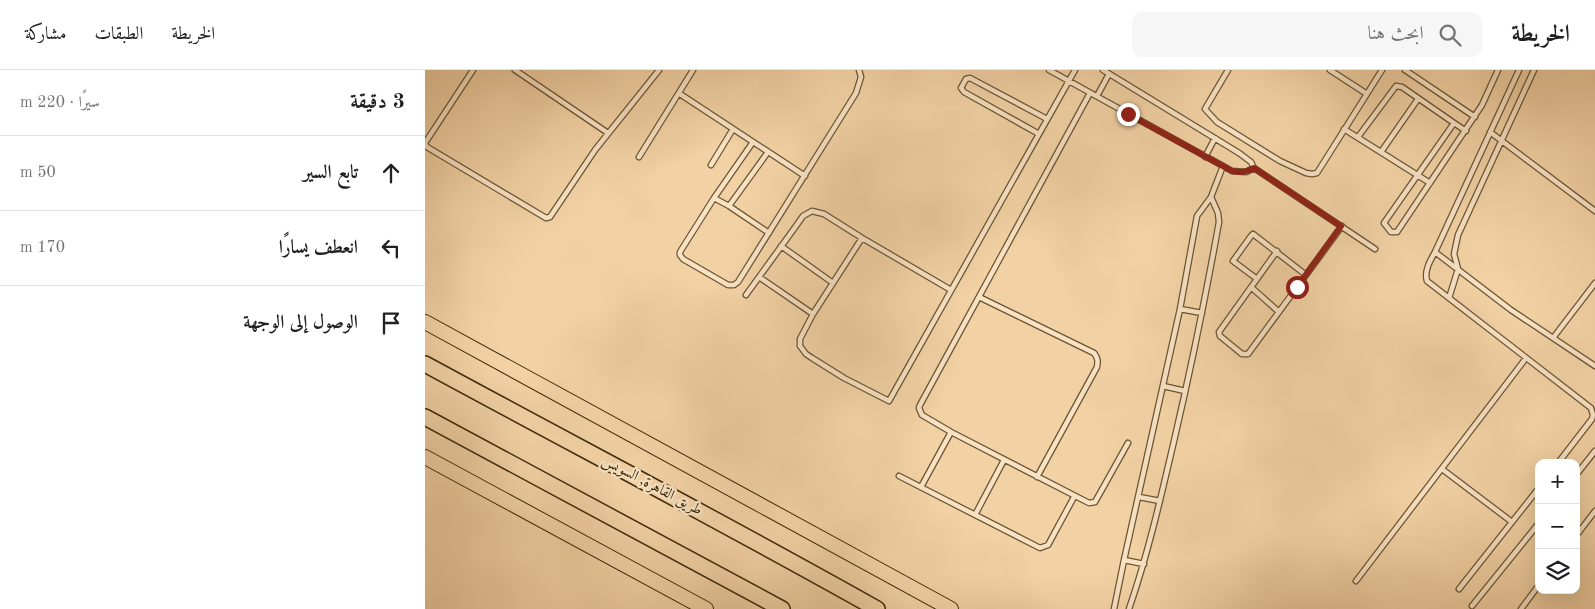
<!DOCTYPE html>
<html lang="ar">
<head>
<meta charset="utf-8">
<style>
	:root { --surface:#fff; --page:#f6f6f6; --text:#202124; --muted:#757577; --line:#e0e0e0 }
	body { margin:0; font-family:"Old Standard TT",Amiri,serif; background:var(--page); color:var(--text); direction:rtl }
	.controls { position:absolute; right:15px; bottom:15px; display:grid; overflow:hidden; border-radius:10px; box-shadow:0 5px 20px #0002 }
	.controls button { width:45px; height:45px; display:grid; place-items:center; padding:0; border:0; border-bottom:1px solid var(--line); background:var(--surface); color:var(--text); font:25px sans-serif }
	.stop { position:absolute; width:15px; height:15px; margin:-11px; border:4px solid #8f2418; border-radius:50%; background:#fff }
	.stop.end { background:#8f2418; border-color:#fff; box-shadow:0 1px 5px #0008 }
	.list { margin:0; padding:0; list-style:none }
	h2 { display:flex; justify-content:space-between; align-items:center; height:65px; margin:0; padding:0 20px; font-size:21px }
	h2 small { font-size:16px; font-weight:400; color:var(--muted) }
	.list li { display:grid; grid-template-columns:32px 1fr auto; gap:15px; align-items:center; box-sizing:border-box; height:75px; padding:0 20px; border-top:1px solid var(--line) }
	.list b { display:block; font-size:19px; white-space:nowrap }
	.list em { font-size:16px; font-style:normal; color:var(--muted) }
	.icon { flex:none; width:28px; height:28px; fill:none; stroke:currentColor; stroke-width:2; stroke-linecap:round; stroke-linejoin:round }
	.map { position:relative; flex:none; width:1170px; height:539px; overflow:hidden; direction:ltr }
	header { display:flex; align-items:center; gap:30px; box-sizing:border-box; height:70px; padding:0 25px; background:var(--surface); border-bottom:1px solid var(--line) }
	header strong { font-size:24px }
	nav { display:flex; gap:28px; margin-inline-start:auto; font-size:18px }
	.search { width:350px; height:45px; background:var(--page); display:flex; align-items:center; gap:12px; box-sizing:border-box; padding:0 18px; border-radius:10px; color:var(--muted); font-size:19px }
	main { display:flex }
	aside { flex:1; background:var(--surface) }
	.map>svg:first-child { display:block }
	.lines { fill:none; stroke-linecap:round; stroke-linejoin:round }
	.service-casing { stroke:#6c5431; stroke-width:7 }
	.trunk-casing { stroke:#3f2a0a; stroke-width:16 }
	.motorway-casing { stroke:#3f2a0a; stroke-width:18 }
	.service { stroke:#f7e2c4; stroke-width:4.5 }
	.trunk { stroke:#f2d2a5; stroke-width:14 }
	.motorway { stroke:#f2d2a5; stroke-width:15 }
	.route { stroke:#8f2418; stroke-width:6 }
	.labels { text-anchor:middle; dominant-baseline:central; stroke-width:4.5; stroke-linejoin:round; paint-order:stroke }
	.street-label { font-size:15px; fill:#3f2a0a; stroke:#f7e2c4 }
</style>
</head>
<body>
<header>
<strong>الخريطة</strong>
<div class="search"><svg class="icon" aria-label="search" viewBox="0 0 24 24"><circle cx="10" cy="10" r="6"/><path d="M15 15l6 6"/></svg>ابحث هنا</div>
<nav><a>الخريطة</a><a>الطبقات</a><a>مشاركة</a></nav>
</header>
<main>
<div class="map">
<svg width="1170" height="539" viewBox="0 0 1170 539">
	<rect width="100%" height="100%" fill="#f2d2a5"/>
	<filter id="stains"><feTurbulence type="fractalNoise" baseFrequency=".004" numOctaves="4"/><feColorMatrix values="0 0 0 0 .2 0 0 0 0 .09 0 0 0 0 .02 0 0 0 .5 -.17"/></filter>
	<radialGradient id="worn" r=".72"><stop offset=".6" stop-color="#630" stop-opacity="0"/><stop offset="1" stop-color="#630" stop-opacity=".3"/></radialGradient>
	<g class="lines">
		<defs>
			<path id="service" d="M90,0l93,63
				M624,0l183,101 14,1 8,-4
				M678,0l136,83 12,9 3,6 121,81
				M803,0l-23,39 12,13 63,39 26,12 6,1 5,-1 65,-103
				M905,0l37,24
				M980,0l70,47
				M1094,0l-84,182c-5,9 -11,19 -8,29l164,127 2,7 -1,4 -34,44
				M665,23l-170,312 -1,3 3,7 29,17 138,71 6,-1 33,-59
				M255,24l125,82
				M672,26l12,-22
				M919,59l86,54
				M1041,61l-12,-8 -70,100 7,9h6l85,-127 16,-35
				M1065,62l105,79
				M614,64l-75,-42 -3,-4 5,-9 4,-1 77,41
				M933,67l38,-51 6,1 52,36
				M328,72l-39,56 -34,54v3l3,4 45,26h6l4,-3 118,-189 5,-16 -2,-7
				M0,73l48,-73
				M0,74l2,3 119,71 4,-1 45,-67 64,-80
				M956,82l37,-53
				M214,87l54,-87
				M780,87l10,-19
				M286,95l22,-36
				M289,128l15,8 40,27
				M304,136l39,-54
				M437,168l-49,76 -13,25v7l6,8 6,4 32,20 45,23 186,-331
				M356,176l52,37
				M852,181l-58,81 1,4 22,18h6l94,-128
				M1010,182l76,58 84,56
				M334,207l54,37
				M832,209l-24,-18 18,-25 2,-2 53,41
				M826,217l28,25
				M321,225l50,-69 7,-10 9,-5 12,3 38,24 89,52
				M554,227l115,56c4,5 4,8 3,14l-60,110
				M1024,228l9,-29 -4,-15 4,-19 76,-165
				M755,239l22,4
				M1128,268l42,-55
				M738,316l22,5
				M1017,399l70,53
				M1151,405l19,-24
				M474,406l141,72 8,-3 26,-48
				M496,417l30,-55
				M714,427l21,4
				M550,445l29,-55
				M1151,466l19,-25
				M699,490l20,4
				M931,511l170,-223
				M1034,519l80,-101
				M1047,536l67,-83
				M689,539l10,-49 56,-251 17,-93 14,-19 12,-31
				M704,539c19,-55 32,-112 45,-168 17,-73 32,-146 45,-219l-1,-9 -7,-16
				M1096,539l18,-24"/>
			<path id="trunk" d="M0,252l526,287
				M0,387l281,152"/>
			<path id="motorway" d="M0,294c151,82 303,161 452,245
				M0,347l357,192"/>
		</defs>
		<use href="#service" class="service-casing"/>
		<use href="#trunk" class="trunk-casing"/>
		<use href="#motorway" class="motorway-casing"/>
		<use href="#service" class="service"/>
		<use href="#trunk" class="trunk"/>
		<use href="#motorway" class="motorway"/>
	</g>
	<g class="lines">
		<path class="route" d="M703,44l104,57c9,2 14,1 22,-3l87,58 -44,61"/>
	</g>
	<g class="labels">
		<g class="street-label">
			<text transform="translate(227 416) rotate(28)">طريق القاهرة, السويس</text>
		</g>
	</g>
	<rect width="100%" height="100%" filter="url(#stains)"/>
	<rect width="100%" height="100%" fill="url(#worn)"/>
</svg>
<div class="controls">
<button>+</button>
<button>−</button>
<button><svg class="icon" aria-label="layers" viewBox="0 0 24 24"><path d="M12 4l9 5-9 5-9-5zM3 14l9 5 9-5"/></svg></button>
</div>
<div class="stop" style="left:872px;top:217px"></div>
<div class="stop end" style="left:703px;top:44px"></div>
</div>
<aside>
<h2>3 دقيقة<small>سيرًا · 220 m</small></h2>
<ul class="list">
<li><svg class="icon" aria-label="ahead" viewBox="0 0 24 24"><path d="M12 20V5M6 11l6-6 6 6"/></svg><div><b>تابع السير</b></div><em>50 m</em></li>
<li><svg class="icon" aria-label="left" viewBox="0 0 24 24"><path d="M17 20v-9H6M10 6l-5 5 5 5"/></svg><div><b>انعطف يسارًا</b></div><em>170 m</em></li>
<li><svg class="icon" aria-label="arrive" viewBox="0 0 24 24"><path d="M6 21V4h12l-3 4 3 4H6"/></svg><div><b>الوصول إلى الوجهة</b></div></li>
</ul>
</aside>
</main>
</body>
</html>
